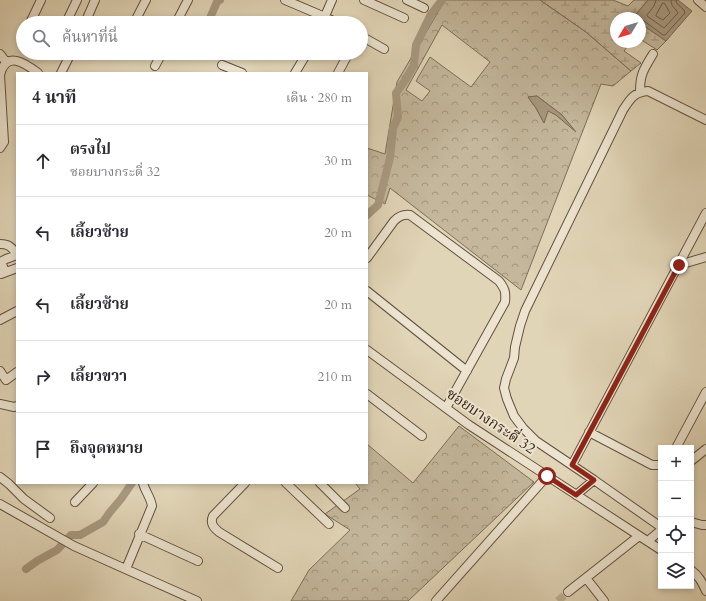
<!DOCTYPE html>
<html lang="th">
<head>
<meta charset="utf-8">
<style>
	:root { --surface:#fff; --page:#f2f2f3; --text:#2b2b33; --muted:#7c7c81; --line:#e1e1e2 }
	body { margin:0; font-family:Cardo,"Noto Serif Thai",serif; background:var(--page); color:var(--text) }
	.controls { position:absolute; right:12px; bottom:12px; display:grid; overflow:hidden; border-radius:0px; box-shadow:0 2px 6px #0003 }
	.controls button { width:36px; height:36px; display:grid; place-items:center; padding:0; border:0; border-bottom:1px solid var(--line); background:var(--surface); color:var(--text); font:20px sans-serif }
	.compass { position:absolute; left:610px; top:12px; width:36px; height:36px; border-radius:50%; background:var(--surface); box-shadow:0 2px 6px #0003; rotate:232deg }
	.stop { position:absolute; width:12px; height:12px; margin:-9px; border:3px solid #8f2418; border-radius:50%; background:#fff }
	.stop.end { background:#8f2418; border-color:#fff; box-shadow:0 1px 4px #0008 }
	.list { margin:0; padding:0; list-style:none }
	h2 { display:flex; justify-content:space-between; align-items:center; height:52px; margin:0; padding:0 16px; font-size:17px }
	h2 small { font-size:13px; font-weight:400; color:var(--muted) }
	.list li { display:grid; grid-template-columns:26px 1fr auto; gap:12px; align-items:center; box-sizing:border-box; height:72px; padding:0 16px; border-top:1px solid var(--line) }
	.list b { display:block; font-size:15px; white-space:nowrap }
	.list p { margin:0; font-size:13px; white-space:nowrap; color:var(--muted) }
	.list em { font-size:13px; font-style:normal; color:var(--muted) }
	.icon { flex:none; width:22px; height:22px; fill:none; stroke:currentColor; stroke-width:2; stroke-linecap:round; stroke-linejoin:round }
	.map { position:relative; flex:none; width:706px; height:601px; overflow:hidden }
	.search { position:absolute; background:var(--surface); box-shadow:0 2px 6px #0003; left:16px; top:16px; width:352px; height:44px; display:flex; align-items:center; gap:10px; box-sizing:border-box; padding:0 14px; border-radius:22px; color:var(--muted); font-size:15px }
	.panel { position:absolute; background:var(--surface); box-shadow:0 2px 6px #0003; left:16px; top:72px; width:352px; height:412px; border-radius:0px }
	.map>svg:first-child { display:block }
	.forest { fill:url(#forest-crowns); stroke:#7e6e59; fill-rule:evenodd }
	.wetland { fill:url(#wetland-marsh); stroke:#7e6e59 }
	.water { fill:#a89980; stroke:#7b6b56 }
	.lines { fill:none; stroke-linecap:round; stroke-linejoin:round }
	.shore { stroke:#705f4b; stroke-width:1 }
	.canal { stroke:#a89980; stroke-width:8 }
	.minor-tunnel { stroke:#bfb297; stroke-width:8; stroke-dasharray:8 4; stroke-linecap:butt }
	.minor-casing { stroke:#62513e; stroke-width:10 }
	.minor { stroke:#ece4d0; stroke-width:8 }
	.route { stroke:#8f2418; stroke-width:5 }
	.labels { text-anchor:middle; dominant-baseline:central; stroke-width:4; stroke-linejoin:round; paint-order:stroke }
	.street-label { font-size:15px; fill:#382516; stroke:#ece4d0 }
</style>
</head>
<body>
<div class="map">
<svg width="706" height="601" viewBox="0 0 706 601">
	<defs>
		<pattern id="forest-crowns" width="20" height="18" patternUnits="userSpaceOnUse"><rect width="20" height="18" fill="#c4b79c"/><path d="M2 6a3 3 0 1 1 6 0M12 15a3 3 0 1 1 6 0" fill="none" stroke="#a0957e"/></pattern>
		<pattern id="wetland-marsh" width="20" height="14" patternUnits="userSpaceOnUse"><rect width="20" height="14" fill="#c4b79c"/><path d="M1 5h8M5 5V1M11 12h8M15 12V8" fill="none" stroke="#a0957e"/></pattern>
	</defs>
	<rect width="100%" height="100%" fill="#e1d5b7"/>
	<filter id="stains"><feTurbulence type="fractalNoise" baseFrequency=".005" numOctaves="4"/><feColorMatrix values="0 0 0 0 .2 0 0 0 0 .09 0 0 0 0 .02 0 0 0 .5 -.17"/></filter>
	<radialGradient id="worn" r=".72"><stop offset=".6" stop-color="#630" stop-opacity="0"/><stop offset="1" stop-color="#630" stop-opacity=".3"/></radialGradient>
	<path class="forest" d="M445,0h95l46,32 45,39 -18,15 -12,-2 -80,206 -131,-102 -5,16 -18,-9v-47l18,6 12,-72zM442,25l48,37 -19,25 -41,-30 -14,24 14,10 -8,10 -16,-11zM537,96l25,19 12,15 -18,-15 -8,-5 -4,13 -8,-15 -8,-11z
		M459,426l75,56 -126,119h-117l18,-31 41,-40 -25,-16 35,-25 -5,-6h12v-39l46,39z"/>
	<path class="wetland" d="M540,0h73l15,6 6,-6h14l-15,18h-17v24h15l-7,9 17,12 -10,8 -45,-39z
		M640,23l26,18 -9,9 -17,-11z"/>
	<path class="water" d="M648,0h30l14,11 -26,30 -26,-18v-5h-7z
		M537,96l25,19 14,17 -20,-17 -8,-4 -4,12 -8,-15 -8,-11z"/>
	<g class="lines">
		<path class="shore" d="M656,0l-2,6 -7,9v1l17,12 14,-15c-2,-5 -7,-5 -7,-13
			M663,3l2,1 5,9 -7,7 -7,-4v-1l6,-11z
			M640,20l4,1 19,14h2l20,-22c-1,-6 -9,-7 -9,-13"/>
		<path class="canal" d="M210,18l7,-16 3,-2
			M367,215l11,-10 12,-47 3,-30 5,-11 -2,-24 10,-14 8,-14 2,-20 14,-29 12,-16
			M26,569l11,-8 20,-11 14,-15h9l23,-13 7,-10 11,-13 11,-16"/>
		<path class="minor-tunnel" d="M558,601l10,-9"/>
		<defs>
			<path id="minor" d="M285,0l40,17 12,6
				M364,0l40,18
				M407,0l17,8
				M698,0l8,7
				M30,23l11,-23
				M66,23l11,-23
				M85,23l10,-23
				M134,23l12,-23
				M176,23l12,-23
				M322,23l10,-23
				M361,36l23,13
				M0,54l6,8
				M222,65l20,8
				M155,66l7,-13
				M61,73l10,-20
				M295,73l12,-20
				M338,73l8,-15
				M640,91c0,-17 4,-22 13,-37
				M0,148l4,-6 -4,-67c6,-25 25,-12 38,-2
				M0,244c9,0 11,3 17,10
				M367,258l27,-37c5,-5 9,-7 16,-6l89,66c6,8 7,11 6,21l-59,106
				M679,265l27,-8
				M5,272l-3,-8v-3l4,-2 11,-4
				M1,274l16,-6
				M367,291l100,80
				M0,320l17,-9
				M367,350l102,75 192,125
				M0,371l6,9 11,-8
				M367,394l55,42
				M0,404l14,3 3,-1
				M589,432l63,33h9
				M676,448l30,-56
				M691,461l15,-12
				M572,465l134,-252
				M0,477l9,7 15,15 26,19
				M594,480l-58,-39 -13,-13 -9,-12 -7,-17 -3,-11 2,-9 8,-21 1,-11 5,-21 5,-15 98,-201c7,-11 11,-18 25,-19l58,29
				M245,483l-32,33c-3,7 0,11 6,16l59,36
				M286,483l43,41
				M320,483l25,25
				M576,495l18,-15 67,47
				M75,502l18,-19
				M0,504l74,42 123,55
				M691,522l11,3h4
				M139,534l59,27
				M648,541l13,-11
				M126,569l26,-63c-1,-8 -7,-15 -9,-23
				M691,570c8,6 11,12 15,21
				M586,578l18,23
				M568,592l71,-56
				M436,601l111,-125"/>
		</defs>
		<use href="#minor" class="minor-casing"/>
		<use href="#minor" class="minor"/>
	</g>
	<g class="lines">
		<path class="route" d="M547,476l29,19 18,-15 -22,-15 107,-200"/>
	</g>
	<g class="labels">
		<g class="street-label">
			<text transform="translate(491 421) rotate(34)">ซอยบางกระดี่ 32</text>
		</g>
	</g>
	<rect width="100%" height="100%" filter="url(#stains)"/>
	<rect width="100%" height="100%" fill="url(#worn)"/>
</svg>
<div class="controls">
<button>+</button>
<button>−</button>
<button><svg class="icon" aria-label="locate" viewBox="0 0 24 24"><circle cx="12" cy="12" r="6"/><path d="M12 2v4M12 18v4M2 12h4M18 12h4"/></svg></button>
<button><svg class="icon" aria-label="layers" viewBox="0 0 24 24"><path d="M12 4l9 5-9 5-9-5zM3 14l9 5 9-5"/></svg></button>
</div>
<svg class="compass" viewBox="-18 -18 36 36"><path d="M0-13l5 13h-10z" fill="#e53935"/><path d="M0 13l5-13h-10z" fill="#7c7c81"/></svg>
<div class="stop" style="left:547px;top:476px"></div>
<div class="stop end" style="left:679px;top:265px"></div>
<div class="search"><svg class="icon" aria-label="search" viewBox="0 0 24 24"><circle cx="10" cy="10" r="6"/><path d="M15 15l6 6"/></svg>ค้นหาที่นี่</div>
<section class="panel">
<h2>4 นาที<small>เดิน · 280 m</small></h2>
<ul class="list">
<li><svg class="icon" aria-label="ahead" viewBox="0 0 24 24"><path d="M12 20V5M6 11l6-6 6 6"/></svg><div><b>ตรงไป</b><p>ซอยบางกระดี่ 32</p></div><em>30 m</em></li>
<li><svg class="icon" aria-label="left" viewBox="0 0 24 24"><path d="M17 20v-9H6M10 6l-5 5 5 5"/></svg><div><b>เลี้ยวซ้าย</b></div><em>20 m</em></li>
<li><svg class="icon" aria-label="left" viewBox="0 0 24 24"><path d="M17 20v-9H6M10 6l-5 5 5 5"/></svg><div><b>เลี้ยวซ้าย</b></div><em>20 m</em></li>
<li><svg class="icon" aria-label="right" viewBox="0 0 24 24"><path d="M7 20v-9h11M14 6l5 5-5 5"/></svg><div><b>เลี้ยวขวา</b></div><em>210 m</em></li>
<li><svg class="icon" aria-label="arrive" viewBox="0 0 24 24"><path d="M6 21V4h12l-3 4 3 4H6"/></svg><div><b>ถึงจุดหมาย</b></div></li>
</ul>
</section>
</div>
</body>
</html>
